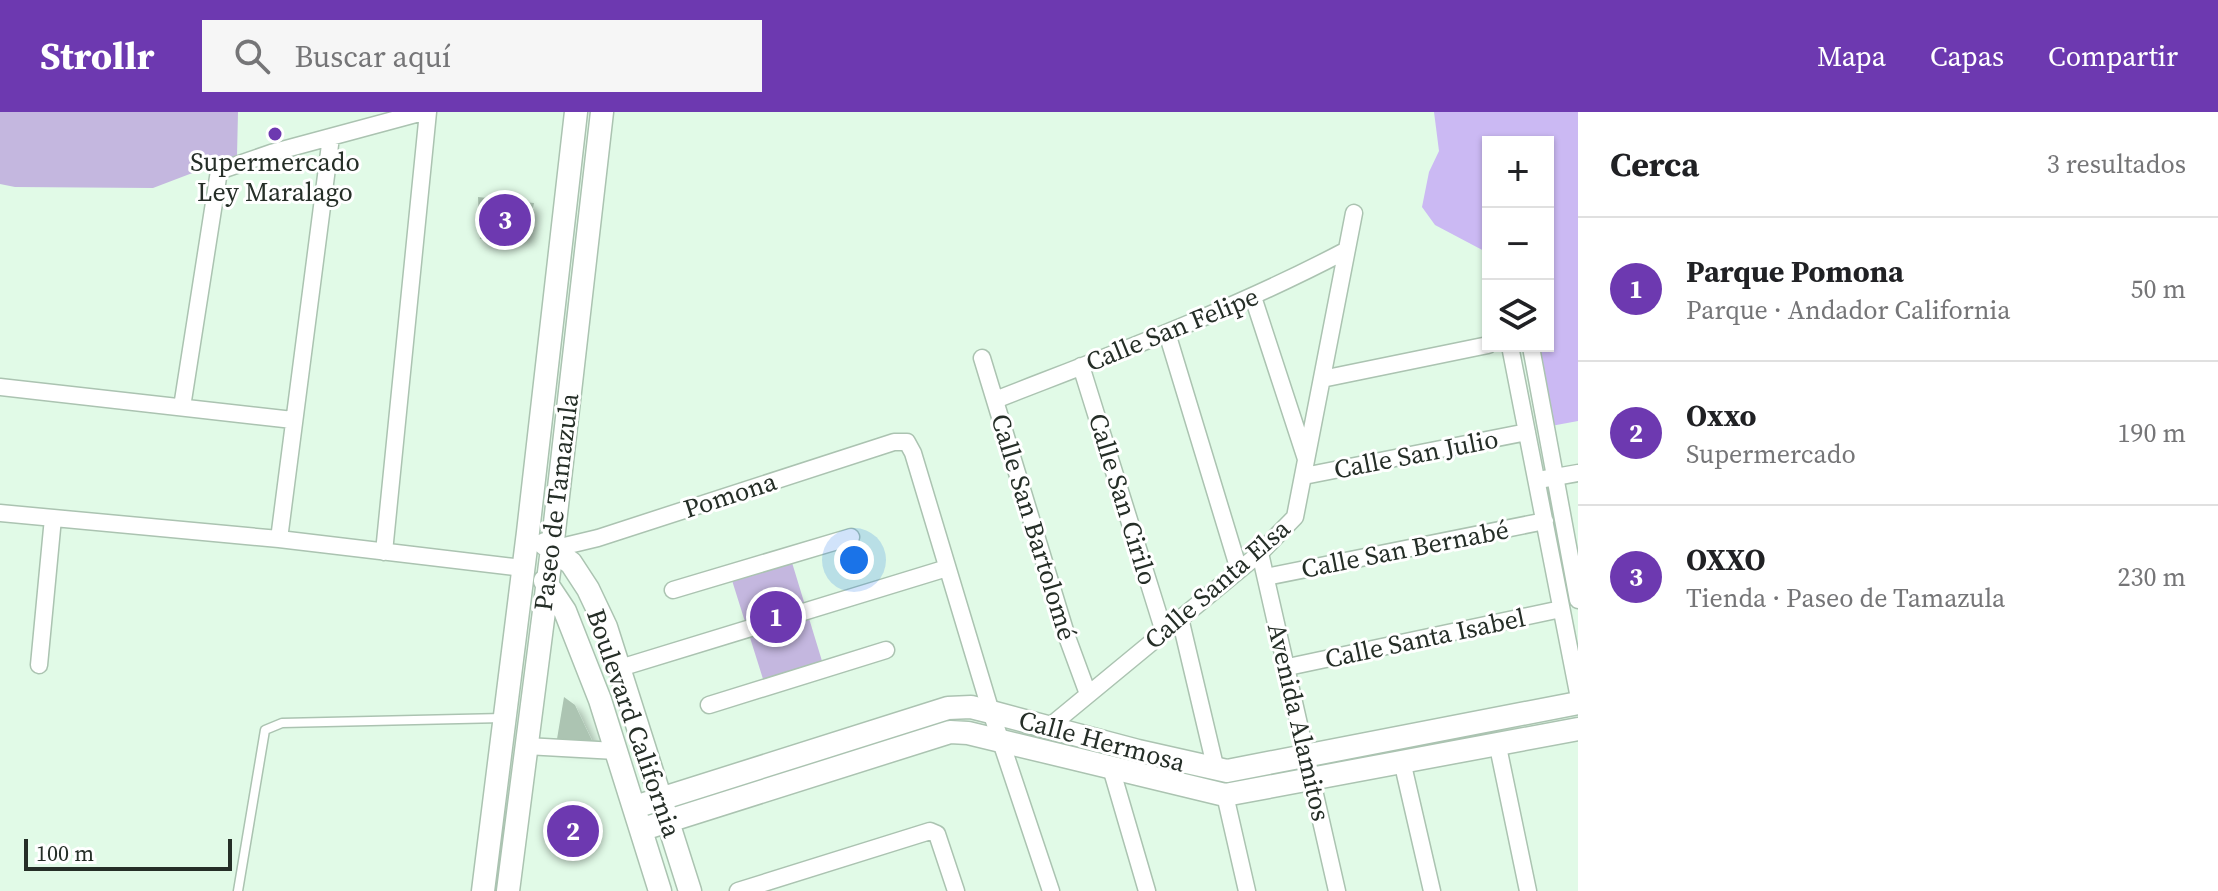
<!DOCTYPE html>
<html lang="es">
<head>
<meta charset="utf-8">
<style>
	:root { --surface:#fff; --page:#f6f6f6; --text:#202124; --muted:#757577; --line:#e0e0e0; --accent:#6d39b0 }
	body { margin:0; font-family:"Source Serif 4",serif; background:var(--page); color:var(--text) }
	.controls { position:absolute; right:24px; top:24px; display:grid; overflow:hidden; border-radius:0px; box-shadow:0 2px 6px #0004 }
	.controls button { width:72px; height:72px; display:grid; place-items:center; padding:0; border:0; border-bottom:2px solid var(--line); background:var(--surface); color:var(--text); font:40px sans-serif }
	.scale { position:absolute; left:24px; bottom:20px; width:208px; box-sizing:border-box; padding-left:8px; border:4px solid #252e27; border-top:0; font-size:22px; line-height:28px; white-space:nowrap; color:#252e27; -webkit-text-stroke:6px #fff; paint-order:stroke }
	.you { position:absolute; left:854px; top:448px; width:28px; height:28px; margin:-20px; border:6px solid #fff; border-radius:50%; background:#1a73e8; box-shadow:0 0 0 12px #1a73e833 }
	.badge { display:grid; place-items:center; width:52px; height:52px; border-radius:50%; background:var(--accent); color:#fff; font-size:26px; font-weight:700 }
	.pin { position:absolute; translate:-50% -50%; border:4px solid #fff; box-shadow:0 2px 8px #0006 }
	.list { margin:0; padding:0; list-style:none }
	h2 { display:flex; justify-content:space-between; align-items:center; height:104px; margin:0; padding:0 32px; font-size:34px }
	h2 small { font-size:26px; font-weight:400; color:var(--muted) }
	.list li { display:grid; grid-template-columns:52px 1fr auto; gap:24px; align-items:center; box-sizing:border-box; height:144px; padding:0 32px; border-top:2px solid var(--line) }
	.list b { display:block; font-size:30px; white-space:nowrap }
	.list p { margin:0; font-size:26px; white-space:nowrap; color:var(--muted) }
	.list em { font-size:26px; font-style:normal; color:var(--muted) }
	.icon { flex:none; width:44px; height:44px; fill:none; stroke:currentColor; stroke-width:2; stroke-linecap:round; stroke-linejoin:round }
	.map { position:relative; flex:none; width:1578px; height:779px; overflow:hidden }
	header { display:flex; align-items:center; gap:48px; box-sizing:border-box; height:112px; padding:0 40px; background:var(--accent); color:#fff }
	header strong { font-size:38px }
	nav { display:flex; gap:44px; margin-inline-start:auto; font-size:28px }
	.search { width:560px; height:72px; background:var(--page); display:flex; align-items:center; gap:20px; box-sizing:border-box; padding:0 28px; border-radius:0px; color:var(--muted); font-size:30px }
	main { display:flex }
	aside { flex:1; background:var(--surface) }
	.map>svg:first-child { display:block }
	.green { fill:#c4b7df }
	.forest { fill:#cbb9f3 }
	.building { fill:#acc4b2; filter:url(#shadow) }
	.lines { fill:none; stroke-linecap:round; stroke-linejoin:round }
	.lane-casing { stroke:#abc3b1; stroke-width:11 }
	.street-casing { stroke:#abc3b1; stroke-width:19 }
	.secondary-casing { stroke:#abc3b1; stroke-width:25 }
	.lane { stroke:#fff; stroke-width:8 }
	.street { stroke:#fff; stroke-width:16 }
	.secondary { stroke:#fff; stroke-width:22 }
	.poi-dot { fill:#6d39b0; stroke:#fff; stroke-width:3 }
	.labels { text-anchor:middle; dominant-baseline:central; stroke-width:6; stroke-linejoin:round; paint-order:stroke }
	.poi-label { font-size:26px; fill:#252e27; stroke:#fff }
	.street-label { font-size:26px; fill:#252e27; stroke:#fff }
</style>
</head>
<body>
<header>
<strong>Strollr</strong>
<div class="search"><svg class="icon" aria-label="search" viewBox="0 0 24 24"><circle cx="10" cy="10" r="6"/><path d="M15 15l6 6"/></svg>Buscar aquí</div>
<nav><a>Mapa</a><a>Capas</a><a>Compartir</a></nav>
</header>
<main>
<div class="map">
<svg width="1578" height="779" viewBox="0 0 1578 779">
	<defs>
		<filter id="shadow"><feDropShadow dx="7" dy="7" stdDeviation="4" flood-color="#0004"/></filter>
	</defs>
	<rect width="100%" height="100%" fill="#e1fae7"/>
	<path class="green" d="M0,0h238l-1,44 -84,32 -138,-1 -15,-3z
		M790,444l32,105 -59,18 -33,-105z"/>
	<path class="forest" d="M1434,0h144v309l-27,5 -14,-80h11v-204h-60v111l-53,-28 -13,-18 7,-35 10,-21z"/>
	<path class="building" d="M478,85l56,6 -6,35 -48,1z
		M564,585l11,8 20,42 -39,-2z"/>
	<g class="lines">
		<defs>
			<path id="lane" d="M238,779l27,-161 17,-7 221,-5"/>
			<path id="street" d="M1253,185l53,162
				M1167,221l72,237
				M1510,234l68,347
				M1531,235l47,253
				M982,246l85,279 21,57
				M1081,254l83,266
				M1322,267l166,-34
				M0,275l293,33
				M995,288c118,-46 238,-90 350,-149
				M182,295l37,-236 52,-18 152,-41
				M1304,364l223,-44
				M1544,367l34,-6
				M0,401l279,26 244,29
				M279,427l52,-402
				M552,437l46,-11 296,-96h13l6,11 78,259 60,179
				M384,440l44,-440
				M1260,441l77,338
				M1266,465l279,-56
				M673,478l178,-53
				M1180,506l36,152
				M39,553l14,-147
				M1288,555l273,-58
				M620,556l327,-100
				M709,593l177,-55
				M1049,615l211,-174 35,-36 59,-304
				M1497,630l31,149
				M526,634l90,5
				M1402,649l30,130
				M1111,656l36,123
				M1225,683l22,96
				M738,779l192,-60 7,3 19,57"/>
			<path id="secondary" d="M545,432l26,19 17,26 18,38 84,264
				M545,469l20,30 35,89 60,191
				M635,695l313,-99 23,-1 20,5 147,39 89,20 351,-68
				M643,717l307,-97 18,1 257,62 353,-66
				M483,779l45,-359 48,-420
				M508,779l44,-342 50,-437"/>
		</defs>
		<use href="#lane" class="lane-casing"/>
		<use href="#street" class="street-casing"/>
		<use href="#secondary" class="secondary-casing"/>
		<use href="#lane" class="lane"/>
		<use href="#street" class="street"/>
		<use href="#secondary" class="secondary"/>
	</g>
	<circle class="poi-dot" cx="275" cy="22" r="8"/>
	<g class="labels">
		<g class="poi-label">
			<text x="275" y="50">Supermercado<tspan x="275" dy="30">Ley Maralago</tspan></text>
		</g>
		<g class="street-label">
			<text transform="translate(1172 217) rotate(-22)">Calle San Felipe</text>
			<text transform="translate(1416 342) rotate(-11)">Calle San Julio</text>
			<text transform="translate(730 383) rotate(-18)">Pomona</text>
			<text transform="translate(1123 387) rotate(73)">Calle San Cirilo</text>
			<text transform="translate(556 390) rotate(-83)">Paseo de Tamazula</text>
			<text transform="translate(1034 415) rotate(73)">Calle San Bartolomé</text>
			<text transform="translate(1405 437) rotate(-11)">Calle San Bernabé</text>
			<text transform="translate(1217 472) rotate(-41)">Calle Santa Elsa</text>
			<text transform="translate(1425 526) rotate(-12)">Calle Santa Isabel</text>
			<text transform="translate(1299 610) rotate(77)">Avenida Alamitos</text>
			<text transform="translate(634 611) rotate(71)">Boulevard California</text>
			<text transform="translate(1102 629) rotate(15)">Calle Hermosa</text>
		</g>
	</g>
</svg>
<div class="controls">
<button>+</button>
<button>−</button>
<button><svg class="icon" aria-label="layers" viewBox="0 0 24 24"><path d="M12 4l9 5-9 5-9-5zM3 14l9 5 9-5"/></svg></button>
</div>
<div class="scale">100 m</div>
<div class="you"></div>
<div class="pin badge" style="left:776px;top:505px">1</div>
<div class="pin badge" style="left:573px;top:719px">2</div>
<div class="pin badge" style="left:505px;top:108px">3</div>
</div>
<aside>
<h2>Cerca<small>3 resultados</small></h2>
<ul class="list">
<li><span class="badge">1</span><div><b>Parque Pomona</b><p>Parque · Andador California</p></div><em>50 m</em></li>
<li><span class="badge">2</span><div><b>Oxxo</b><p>Supermercado</p></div><em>190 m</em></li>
<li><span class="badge">3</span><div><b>OXXO</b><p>Tienda · Paseo de Tamazula</p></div><em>230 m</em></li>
</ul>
</aside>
</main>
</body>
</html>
